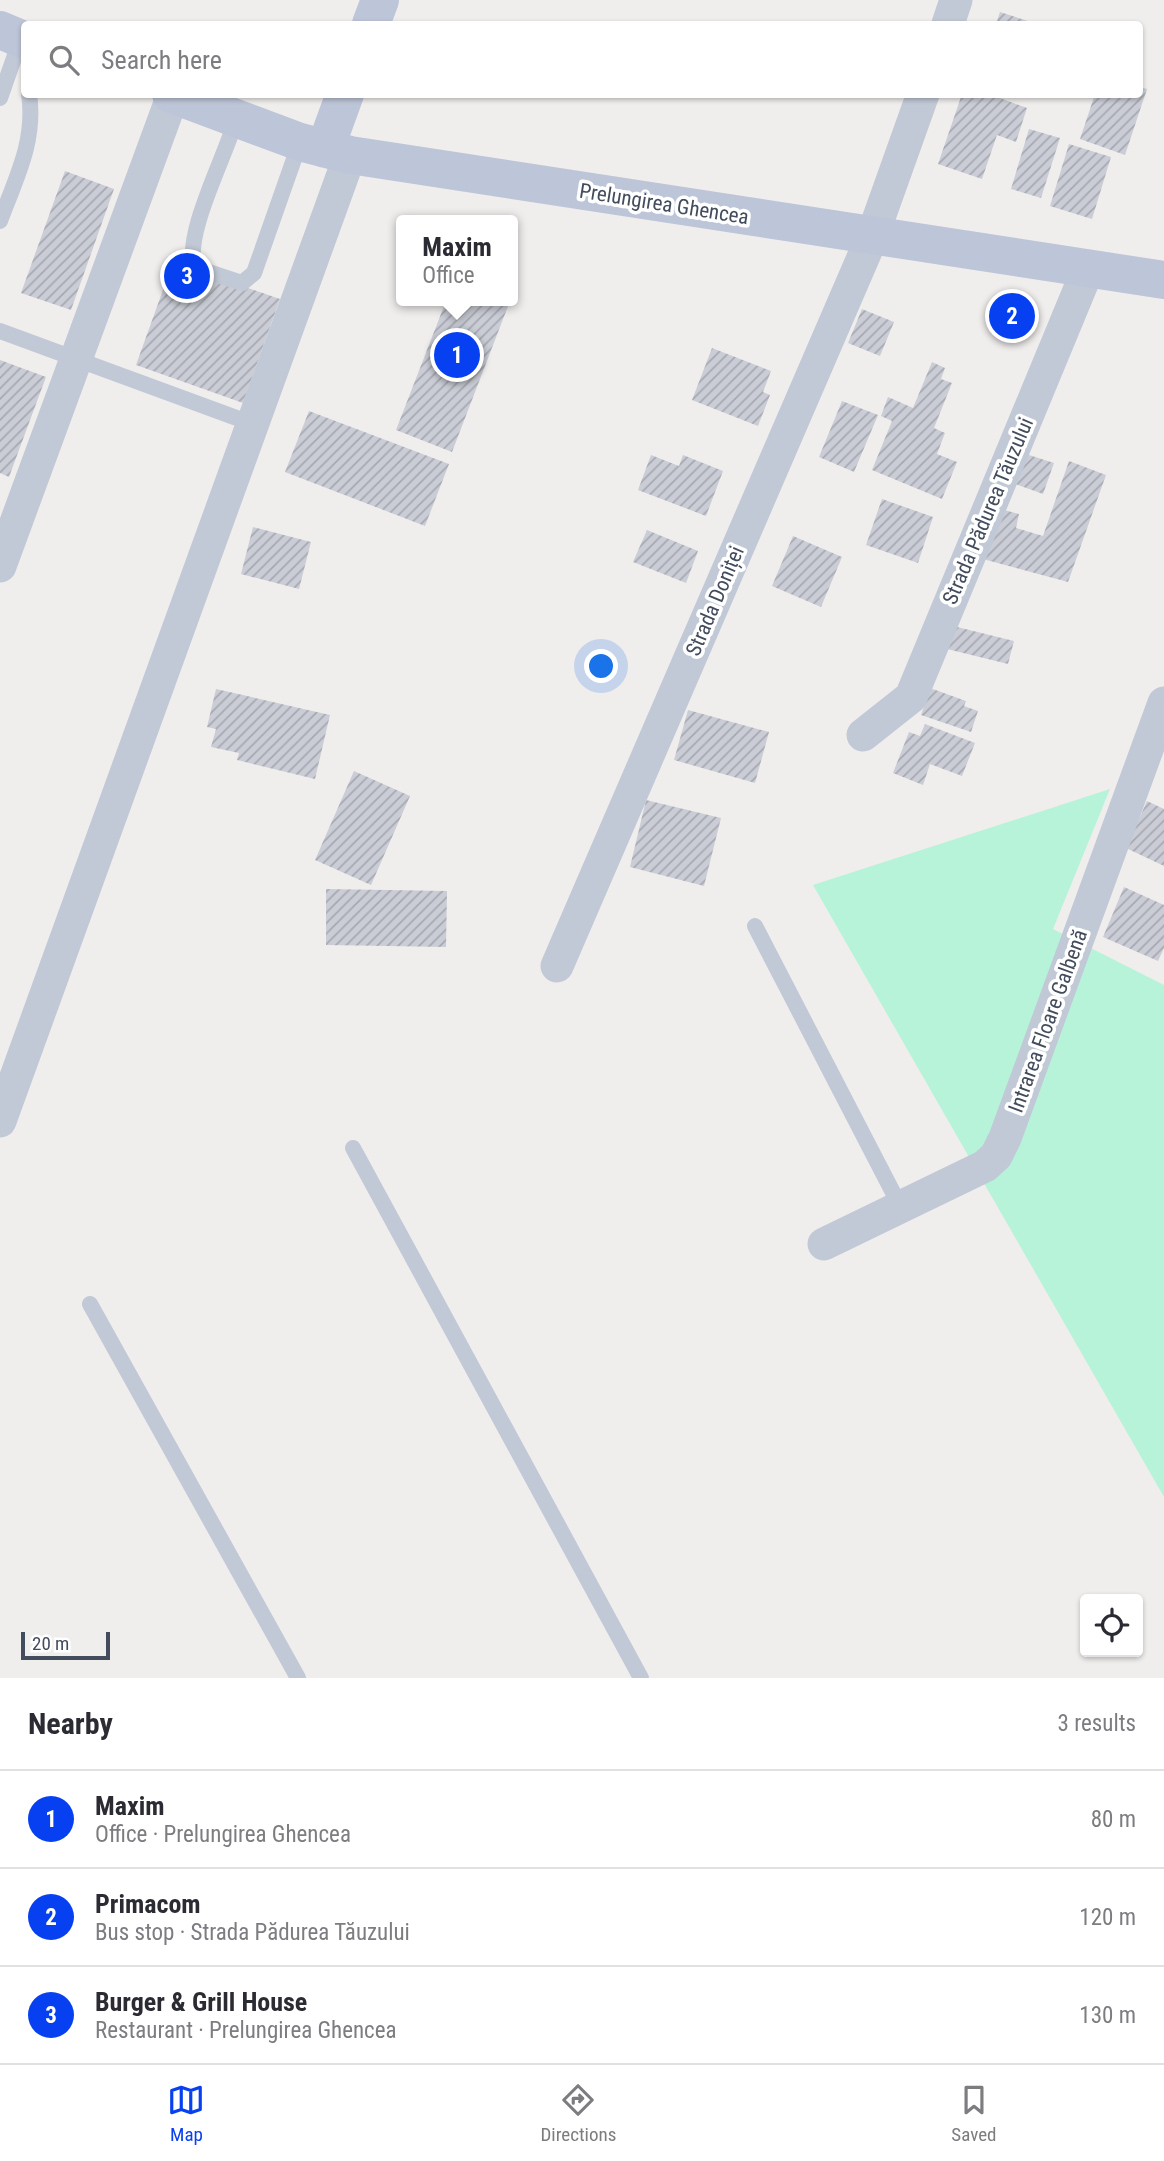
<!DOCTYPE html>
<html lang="en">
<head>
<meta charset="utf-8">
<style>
	:root { --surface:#fff; --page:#f2f2f3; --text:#2b2b33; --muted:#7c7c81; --line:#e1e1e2; --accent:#0740f0 }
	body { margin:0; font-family:"Roboto Condensed",sans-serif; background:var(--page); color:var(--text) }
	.controls { position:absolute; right:21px; bottom:21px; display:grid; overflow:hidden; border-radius:7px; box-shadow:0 2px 5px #0004 }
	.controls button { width:63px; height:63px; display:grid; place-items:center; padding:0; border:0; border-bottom:2px solid var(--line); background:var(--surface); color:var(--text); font:35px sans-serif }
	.scale { position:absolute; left:21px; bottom:18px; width:89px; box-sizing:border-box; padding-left:7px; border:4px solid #434c5c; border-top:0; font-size:19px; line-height:24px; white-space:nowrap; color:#434c5c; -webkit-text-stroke:5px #fff; paint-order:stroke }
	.you { position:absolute; left:602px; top:667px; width:24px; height:24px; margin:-18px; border:5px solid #fff; border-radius:50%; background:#1a73e8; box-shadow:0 0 0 10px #1a73e833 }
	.badge { display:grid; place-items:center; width:46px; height:46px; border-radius:50%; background:var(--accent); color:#fff; font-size:23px; font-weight:700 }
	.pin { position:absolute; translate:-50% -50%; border:4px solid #fff; box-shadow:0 2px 7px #0006 }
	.popup { position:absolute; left:396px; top:215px; width:122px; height:91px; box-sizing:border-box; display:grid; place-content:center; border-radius:7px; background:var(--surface); filter:drop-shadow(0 2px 5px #0005); font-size:23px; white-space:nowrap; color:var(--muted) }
	.popup b { font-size:26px; color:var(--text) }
	.popup::after { content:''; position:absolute; left:50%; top:100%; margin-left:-14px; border:14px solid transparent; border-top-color:var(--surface) }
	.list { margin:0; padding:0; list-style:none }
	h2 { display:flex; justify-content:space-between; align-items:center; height:91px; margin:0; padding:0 28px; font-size:30px }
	h2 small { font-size:23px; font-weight:400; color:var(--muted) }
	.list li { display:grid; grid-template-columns:46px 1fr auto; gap:21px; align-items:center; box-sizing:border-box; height:98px; padding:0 28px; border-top:2px solid var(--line) }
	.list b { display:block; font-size:26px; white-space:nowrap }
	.list p { margin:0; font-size:23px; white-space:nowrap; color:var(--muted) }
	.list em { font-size:23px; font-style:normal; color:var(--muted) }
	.icon { flex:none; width:38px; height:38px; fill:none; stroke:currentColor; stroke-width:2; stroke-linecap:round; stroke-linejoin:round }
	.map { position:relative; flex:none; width:1164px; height:1678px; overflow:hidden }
	.search { position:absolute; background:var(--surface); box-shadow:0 2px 5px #0004; left:21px; right:21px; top:21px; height:77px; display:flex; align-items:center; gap:18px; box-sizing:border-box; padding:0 24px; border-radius:7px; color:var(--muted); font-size:26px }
	.sheet { height:385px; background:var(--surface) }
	nav { display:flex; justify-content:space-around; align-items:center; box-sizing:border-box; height:98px; border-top:2px solid var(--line); background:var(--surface); font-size:19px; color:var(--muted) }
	nav a { display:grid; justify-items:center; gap:4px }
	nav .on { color:var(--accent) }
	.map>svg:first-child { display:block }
	.green { fill:#b6f3d9 }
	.building { fill:url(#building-hatch) }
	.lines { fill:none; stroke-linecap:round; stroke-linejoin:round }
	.lane { stroke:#c2c9d6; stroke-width:16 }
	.street { stroke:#c2c9d6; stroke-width:33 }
	.secondary { stroke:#bdc5d8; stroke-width:38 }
	.labels { text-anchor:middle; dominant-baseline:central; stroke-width:7; stroke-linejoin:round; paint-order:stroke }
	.street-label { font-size:21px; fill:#434c5c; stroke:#fff }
</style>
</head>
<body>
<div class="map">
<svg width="1164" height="1678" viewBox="0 0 1164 1678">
	<defs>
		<pattern id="building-hatch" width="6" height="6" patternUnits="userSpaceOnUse" patternTransform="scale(1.75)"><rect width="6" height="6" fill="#cbcdd6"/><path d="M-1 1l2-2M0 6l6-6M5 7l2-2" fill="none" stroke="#a6a9b1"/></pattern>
	</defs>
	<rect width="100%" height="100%" fill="#f0eded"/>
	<path class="green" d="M1110,789l-57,140 111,56v512l-351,-612z"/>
	<path class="building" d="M1000,12l37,12h-41z
		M1140,87l7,2 -22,66 -45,-16 15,-45h45z
		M962,94h27l38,14 -11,34 -19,-7 -15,44 -44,-15z
		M1029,129l31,9 -19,60 -30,-9z
		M1069,144l42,13 -19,62 -42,-13z
		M65,171l49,18 -43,121 -50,-17z
		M173,262l107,37 -37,104 -107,-38z
		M446,301h64l-58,151 -56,-22z
		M862,309l32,13 -14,34 -32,-13z
		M712,348l59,23 -8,21 7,3 -12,31 -66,-26z
		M0,360l46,17 -37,100 -9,-4z
		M932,362l13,6 -4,11 11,4 -18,45 11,5 -8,21 20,8 -15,37 -70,-29 20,-49 -11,-5 7,-19 25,11z
		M842,401l36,14 -24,57 -35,-15z
		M309,411l140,53 -24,62 -140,-54z
		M1026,454l28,9 -11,31 -28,-10z
		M651,455l28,11 4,-11 40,16 -17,45 -68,-26z
		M1069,461l37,14 -38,107 -85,-23 14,-51 22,6 -3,14 27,8z
		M882,499l51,18 -15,46 -52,-18z
		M253,527l58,15 -12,47 -58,-15z
		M647,530l51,21 -12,32 -53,-21z
		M793,536l49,21 -21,50 -49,-21z
		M953,626l61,15 -6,23 -61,-15z
		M930,688l36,13 -2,5 14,5 -7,21 -50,-17z
		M216,689l114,26 -15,64 -78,-19 2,-7 -28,-6 5,-18 -9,-2z
		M688,710l81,22 -14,51 -81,-23z
		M925,724l50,19 -13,33 -32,-12 -7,21 -30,-12 16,-41 11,4z
		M354,771l56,25 -39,89 -56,-25z
		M646,800l75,18 -17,68 -74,-19z
		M1147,801l17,8v57l-38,-18z
		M1124,887l40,18v43l-6,13 -55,-24z
		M326,889l121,2 -1,56 -120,-2z"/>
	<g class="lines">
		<path class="lane" d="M0,98l21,-60
			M236,119c-11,39 -51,112 -42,148l48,16 12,-10 46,-131
			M0,221c16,-43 36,-80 29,-127
			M0,331l253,93
			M755,926l145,280
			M353,1148l288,530
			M90,1304l208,374"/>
		<path class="street" d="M948,24l8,-24
			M0,566l173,-471
			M863,735l48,-38 177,-428
			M557,966l315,-729 51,-143
			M0,1121l350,-966
			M824,1244l161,-78 11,-10 9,-18 159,-435"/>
		<path class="secondary" d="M371,24l9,-24
			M0,30l24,10
			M171,94l129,48 50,13 814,125
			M325,149l20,-55"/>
	</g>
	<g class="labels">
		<g class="street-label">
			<text transform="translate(664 204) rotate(9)">Prelungirea Ghencea</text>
			<text transform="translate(988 511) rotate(-67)">Strada Pădurea Tăuzului</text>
			<text transform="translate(715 601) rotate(-67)">Strada Doniței</text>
			<text transform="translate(1048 1021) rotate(-70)">Intrarea Floare Galbenă</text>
		</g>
	</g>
</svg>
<div class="controls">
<button><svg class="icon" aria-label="locate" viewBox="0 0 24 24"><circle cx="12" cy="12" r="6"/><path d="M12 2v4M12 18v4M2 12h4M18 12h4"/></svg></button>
</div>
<div class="scale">20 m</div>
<div class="you"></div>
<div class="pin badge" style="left:457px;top:355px">1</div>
<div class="popup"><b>Maxim</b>Office</div>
<div class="pin badge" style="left:1012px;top:316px">2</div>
<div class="pin badge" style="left:187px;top:276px">3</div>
<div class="search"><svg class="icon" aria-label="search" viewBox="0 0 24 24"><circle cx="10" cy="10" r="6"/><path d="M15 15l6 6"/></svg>Search here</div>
</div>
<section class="sheet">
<h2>Nearby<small>3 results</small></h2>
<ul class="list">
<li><span class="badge">1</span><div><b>Maxim</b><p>Office · Prelungirea Ghencea</p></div><em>80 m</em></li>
<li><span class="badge">2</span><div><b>Primacom</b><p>Bus stop · Strada Pădurea Tăuzului</p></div><em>120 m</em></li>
<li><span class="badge">3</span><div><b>Burger &amp; Grill House</b><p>Restaurant · Prelungirea Ghencea</p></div><em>130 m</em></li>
</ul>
</section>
<nav>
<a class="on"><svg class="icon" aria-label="map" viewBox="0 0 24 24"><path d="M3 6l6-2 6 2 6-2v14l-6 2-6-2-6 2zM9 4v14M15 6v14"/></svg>Map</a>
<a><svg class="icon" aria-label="directions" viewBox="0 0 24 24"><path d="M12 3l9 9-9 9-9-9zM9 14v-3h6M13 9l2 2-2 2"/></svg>Directions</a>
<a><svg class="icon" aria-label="saved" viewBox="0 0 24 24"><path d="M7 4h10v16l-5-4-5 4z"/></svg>Saved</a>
</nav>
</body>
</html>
